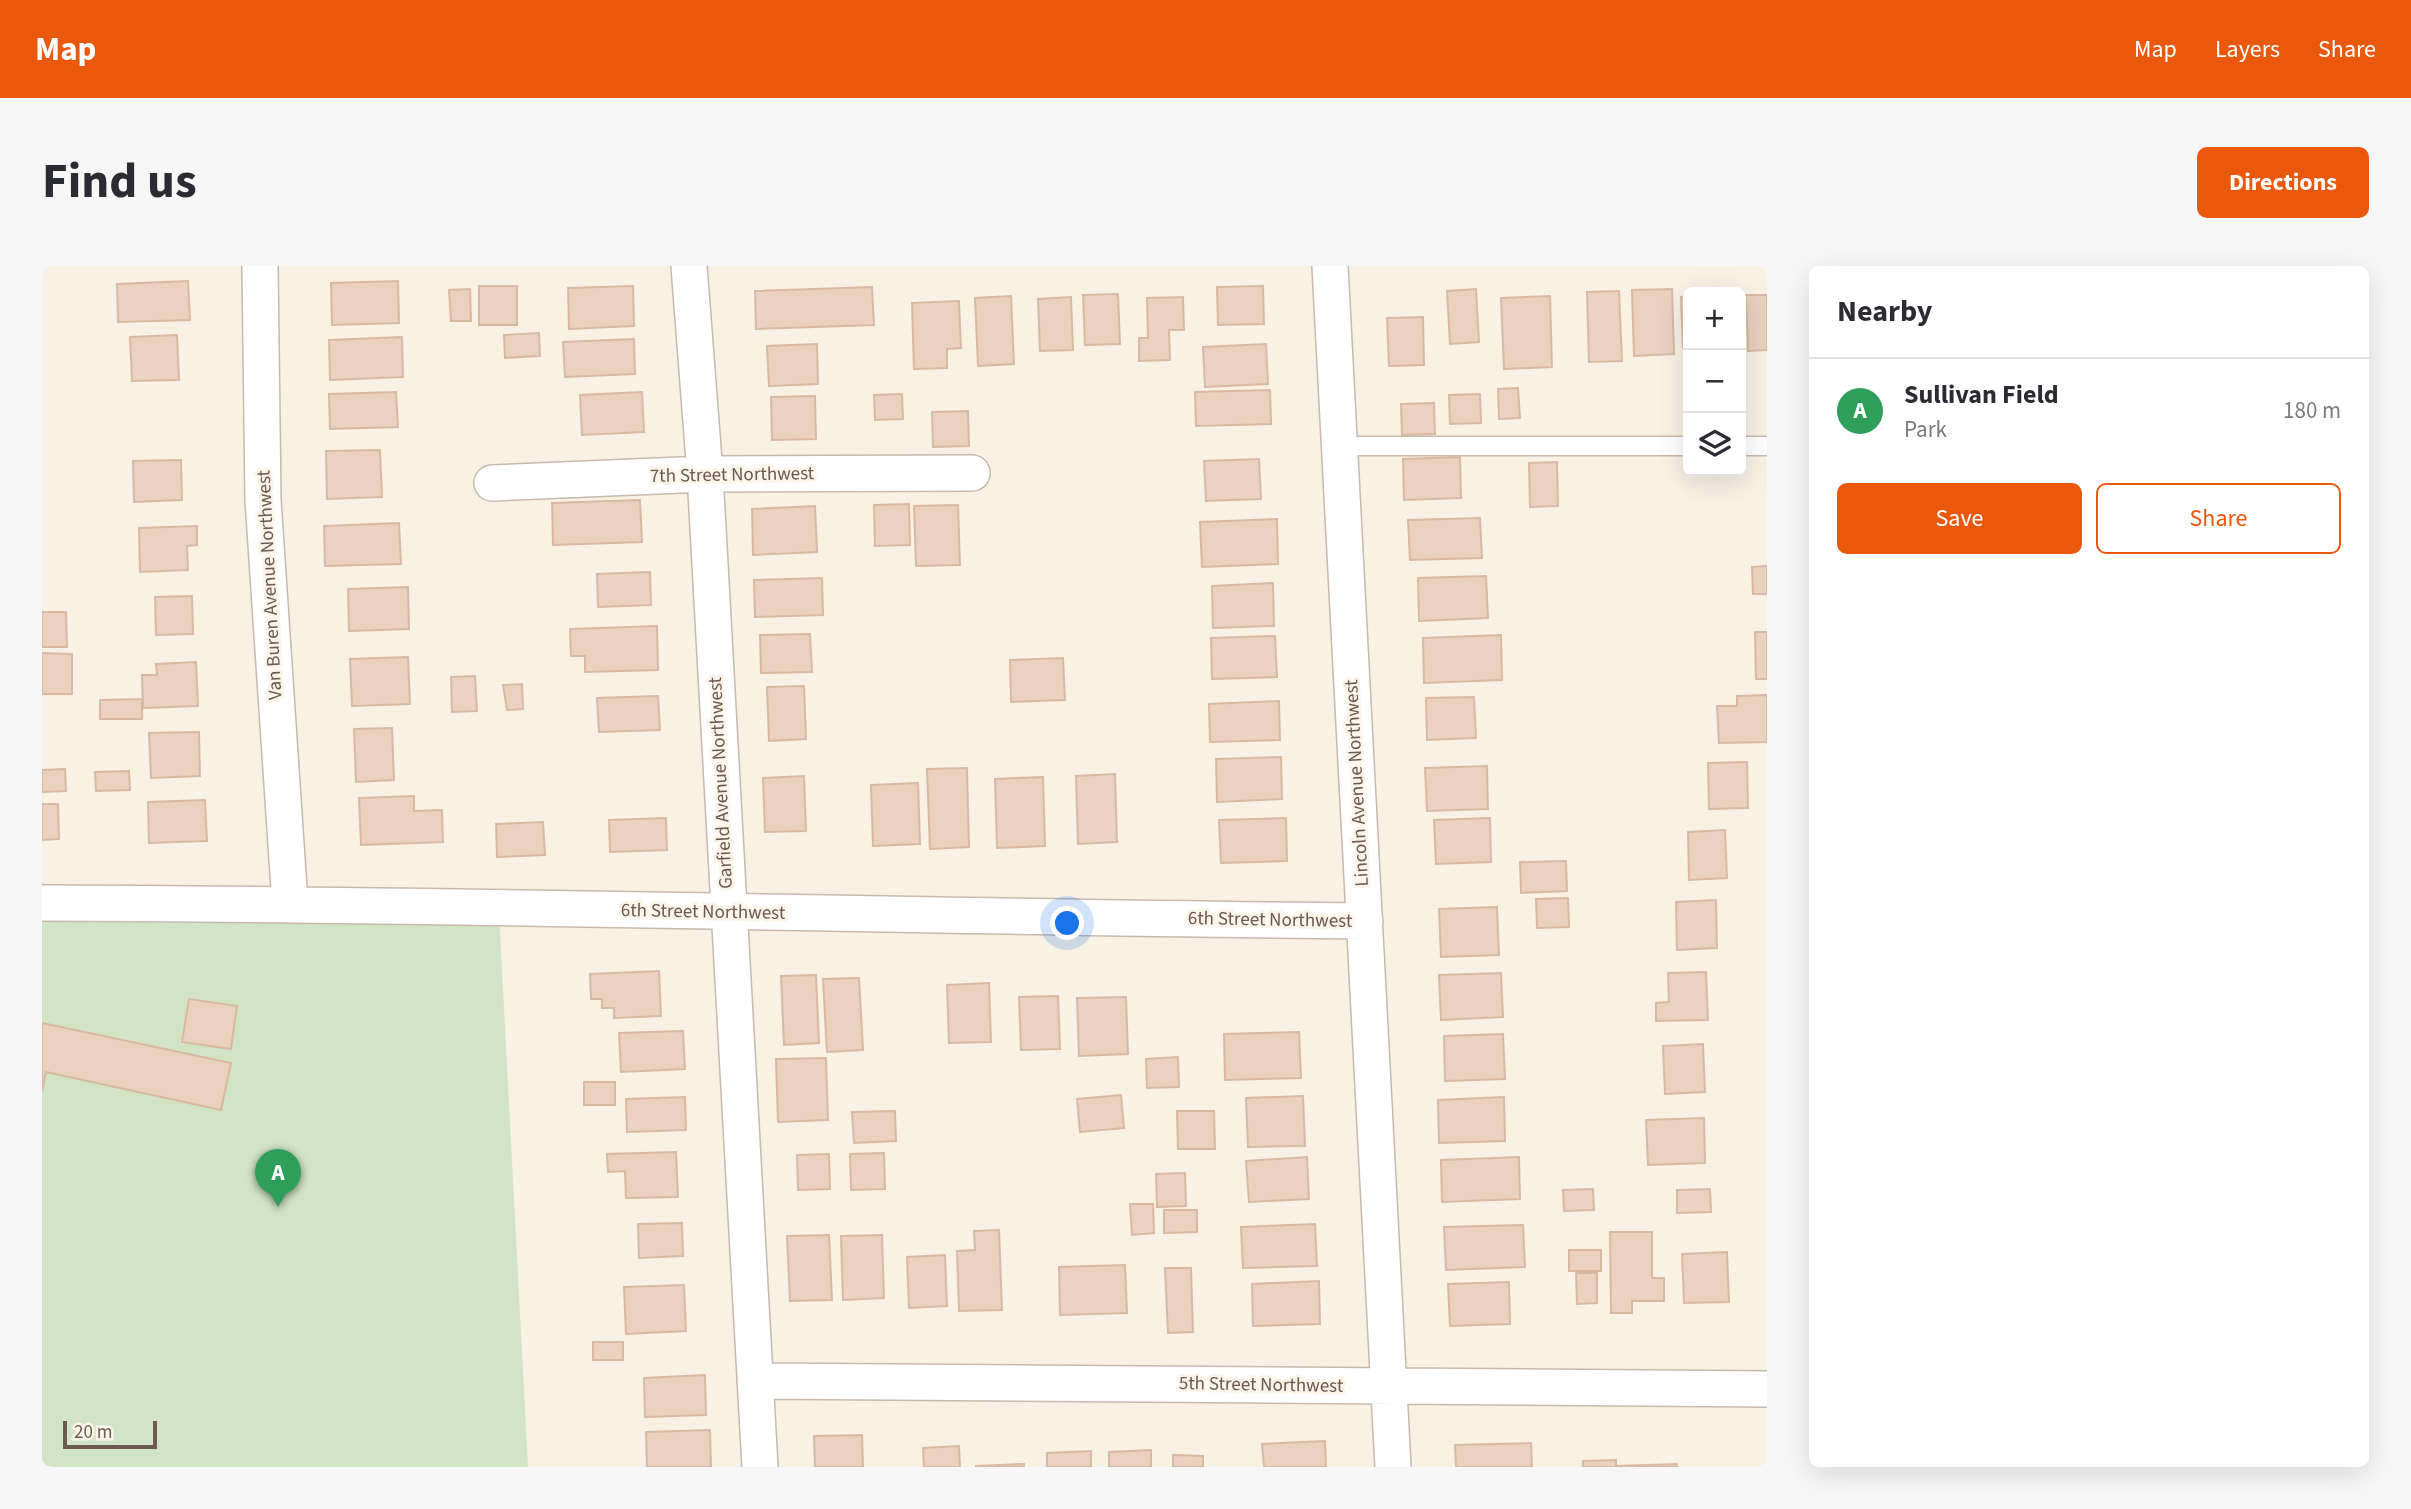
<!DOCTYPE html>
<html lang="en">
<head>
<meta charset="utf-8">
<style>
	:root { --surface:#fff; --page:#f7f7f7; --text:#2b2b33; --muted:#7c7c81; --line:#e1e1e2; --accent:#ea580c }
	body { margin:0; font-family:"Source Sans 3",sans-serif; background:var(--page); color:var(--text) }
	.controls { position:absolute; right:21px; top:21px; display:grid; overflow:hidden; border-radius:10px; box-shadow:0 7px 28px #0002 }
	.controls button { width:63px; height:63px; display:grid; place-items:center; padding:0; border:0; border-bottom:2px solid var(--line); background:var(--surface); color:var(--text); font:35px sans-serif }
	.scale { position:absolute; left:21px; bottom:18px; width:94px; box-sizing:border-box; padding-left:7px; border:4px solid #6d594e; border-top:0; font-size:19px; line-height:24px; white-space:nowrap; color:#6d594e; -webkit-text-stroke:5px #fcf5ea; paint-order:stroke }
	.you { position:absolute; left:1026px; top:658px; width:24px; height:24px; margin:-18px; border:5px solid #fff; border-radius:50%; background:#1a73e8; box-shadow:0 0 0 10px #1a73e833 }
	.badge { display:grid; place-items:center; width:46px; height:46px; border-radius:50%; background:var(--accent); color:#fff; font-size:23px; font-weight:700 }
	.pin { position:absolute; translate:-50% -58px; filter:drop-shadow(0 2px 4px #0008) }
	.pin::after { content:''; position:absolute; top:37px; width:24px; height:21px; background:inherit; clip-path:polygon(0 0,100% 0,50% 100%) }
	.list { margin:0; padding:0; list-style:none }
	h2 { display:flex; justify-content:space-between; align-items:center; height:91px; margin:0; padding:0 28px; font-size:30px }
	h2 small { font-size:23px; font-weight:400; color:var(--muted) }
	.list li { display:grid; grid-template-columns:46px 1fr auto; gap:21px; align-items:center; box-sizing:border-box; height:105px; padding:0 28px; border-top:2px solid var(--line) }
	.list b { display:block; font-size:26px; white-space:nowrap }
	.list p { margin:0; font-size:23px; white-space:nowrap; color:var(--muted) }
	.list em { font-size:23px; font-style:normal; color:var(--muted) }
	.actions { display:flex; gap:14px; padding:21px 28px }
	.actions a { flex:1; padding:16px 0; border:2px solid var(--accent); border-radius:10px; text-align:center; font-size:24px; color:var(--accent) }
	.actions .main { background:var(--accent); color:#fff }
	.icon { flex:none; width:38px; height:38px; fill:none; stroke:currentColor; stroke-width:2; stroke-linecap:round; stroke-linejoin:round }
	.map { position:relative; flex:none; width:1725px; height:1201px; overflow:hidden; border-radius:10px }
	header { display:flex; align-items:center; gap:42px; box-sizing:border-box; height:98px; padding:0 35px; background:var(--accent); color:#fff }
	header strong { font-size:33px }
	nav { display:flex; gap:38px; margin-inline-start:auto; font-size:24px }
	.intro { display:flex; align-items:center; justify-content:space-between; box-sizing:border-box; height:168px; padding:0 42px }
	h1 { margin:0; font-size:49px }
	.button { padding:18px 32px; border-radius:10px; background:var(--accent); color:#fff; font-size:24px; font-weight:700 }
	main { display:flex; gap:42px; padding:0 42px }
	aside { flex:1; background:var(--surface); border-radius:10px; box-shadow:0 7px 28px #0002 }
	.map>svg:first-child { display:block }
	.green { fill:#d1e4c5 }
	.building { fill:#ead1c0; stroke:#dab9a3; stroke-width:2 }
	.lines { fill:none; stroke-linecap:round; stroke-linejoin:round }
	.service-casing { stroke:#c8b9ad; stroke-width:21 }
	.minor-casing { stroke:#c8b9ad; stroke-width:38 }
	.service { stroke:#fff; stroke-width:18 }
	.minor { stroke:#fff; stroke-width:35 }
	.labels { text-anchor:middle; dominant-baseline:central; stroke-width:6; stroke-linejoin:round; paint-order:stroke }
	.street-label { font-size:19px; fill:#6d594e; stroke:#fcf5ea }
</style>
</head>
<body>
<header>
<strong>Map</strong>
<nav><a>Map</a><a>Layers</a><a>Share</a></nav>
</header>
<div class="intro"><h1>Find us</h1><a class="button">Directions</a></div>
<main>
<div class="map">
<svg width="1725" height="1201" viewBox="0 0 1725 1201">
	<rect width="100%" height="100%" fill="#f9f1e4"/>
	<path class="green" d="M0,642l457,5 29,554h-486z"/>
	<path class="building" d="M146,15l2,39 -72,2 -1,-38z
		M356,15l1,42 -67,2 -1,-42z
		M437,20h38v39h-38z
		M591,20l1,40 -65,3 -1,-41z
		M1221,20l1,38 -46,1 -1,-38z
		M830,21l2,38 -118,4 -1,-38z
		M428,23l1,32h-20l-2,-31z
		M1434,23l3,53 -29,2 -3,-53z
		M1630,23l2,65 -40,2 -2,-66z
		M1577,25l3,70 -33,1 -2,-70z
		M1076,28l2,50 -35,1 -2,-50z
		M1704,29h21v55l-19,1z
		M969,30l3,68 -36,2 -3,-68z
		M1508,30l2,71 -48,2 -3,-71z
		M1646,30v51l-5,1 -2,-51z
		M1029,31l2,53 -33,1 -2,-52z
		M1141,31l1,33h-15l1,30 -31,1v-23h9l-1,-40z
		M917,35l2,47 -14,1v19l-33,1 -2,-66z
		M1381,51l1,48 -35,1 -2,-48z
		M497,67l1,23 -35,2 -1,-23z
		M135,69l2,45 -47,1 -2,-44z
		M360,71l1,40 -73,3 -1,-40z
		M592,73l1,35 -70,3 -2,-35z
		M775,78l1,40 -49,2 -2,-40z
		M1224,78l2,40 -63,3 -2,-40z
		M1476,122l2,30 -21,1 -1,-30z
		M1228,124l1,34 -75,2 -1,-34z
		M354,126l2,35 -68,2 -1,-35z
		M600,126l2,40 -62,3 -2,-40z
		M860,128l1,25 -28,1 -1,-25z
		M1438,128l1,29 -31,1 -1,-29z
		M773,130l1,43 -44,1 -1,-43z
		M1392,137l1,31 -33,1 -1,-31z
		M926,145l1,35 -36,1 -1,-35z
		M338,184l2,47 -55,2 -1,-48z
		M1418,191l1,41 -57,2 -1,-41z
		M1217,193l2,40 -55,2 -2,-40z
		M139,194l1,40 -48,2 -1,-41z
		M1515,196l1,44 -28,1 -1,-44z
		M598,234l2,42 -89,3 -1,-42z
		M867,238l1,41 -35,1 -1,-41z
		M916,239l2,60 -44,1 -2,-60z
		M773,240l2,46 -64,3 -1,-46z
		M1438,252l2,40 -72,2 -2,-40z
		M1235,253l1,45 -76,3 -2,-45z
		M357,257l2,41 -76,2 -1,-40z
		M155,260v19l-10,1 1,24 -48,2 -1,-44z
		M1725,300v28h-14l-1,-27z
		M608,306l1,33 -53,2 -1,-33z
		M1444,310l2,42 -69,3 -1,-43z
		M780,312l1,37 -68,2 -1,-37z
		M1231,317l1,43 -61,2 -1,-42z
		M366,321l1,42 -60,2 -1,-42z
		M150,330l1,38 -37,1 -1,-38z
		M0,346h24l1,35h-25z
		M615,360l1,44 -73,2v-16h-14l-1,-27z
		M1713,366h12v47h-11z
		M768,368l2,38 -51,1 -1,-38z
		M1459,369l1,45 -78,3 -1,-45z
		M1233,370l2,41 -65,2 -1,-41z
		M0,387l30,1v40h-30z
		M366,391l2,47 -58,2 -2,-47z
		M1021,392l2,42 -54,2 -1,-42z
		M154,396l2,44 -55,2 -1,-33h15l-1,-11z
		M433,410l2,35 -25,1 -1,-35z
		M480,418l1,25 -16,1 -4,-25z
		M762,420l2,53 -37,2 -2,-54z
		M1725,429v47l-48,1 -2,-37h20v-10z
		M616,430l2,34 -61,2 -2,-34z
		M1432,431l2,41 -49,2 -1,-42z
		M100,433v20h-42v-19z
		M1237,435l1,39 -70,2 -1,-38z
		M350,462l2,52 -38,2 -2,-53z
		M157,466l1,44 -49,2 -2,-45z
		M1239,491l1,42 -65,3 -1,-43z
		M1705,496l1,46 -39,1 -1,-46z
		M1445,500l1,43 -61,2 -2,-43z
		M925,502l2,79 -39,2 -3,-80z
		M23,503l1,22 -24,1v-22z
		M87,505l1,19 -34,1 -1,-19z
		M1073,508l2,68 -39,2 -2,-68z
		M762,510l2,55 -41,1 -2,-54z
		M1001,511l2,69 -48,2 -2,-69z
		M876,517l2,61 -47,2 -2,-61z
		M372,530v15l28,-1 1,32 -82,3 -2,-47z
		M163,534l2,41 -58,2 -1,-41z
		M0,538h16l1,35 -17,1z
		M624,552l1,32 -57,2 -1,-32z
		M1244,552l1,43 -66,2 -2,-43z
		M1448,552l1,44 -55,2 -2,-44z
		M501,556l2,33 -48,2 -1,-33z
		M1683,564l2,48 -38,2 -1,-48z
		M1524,595l1,30 -46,2 -1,-31z
		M1526,632l1,29 -32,1 -1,-29z
		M1674,634l1,48 -40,2 -1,-48z
		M1455,641l2,48 -58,2 -2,-48z
		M617,705l2,45 -47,2v-10h-12v-9h-11l-1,-25z
		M1664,706l2,48 -52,1v-18l13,-1 -1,-29z
		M1459,707l2,44 -62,3 -2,-45z
		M774,709l3,68 -35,2 -3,-69z
		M817,712l4,72 -36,2 -4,-73z
		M947,717l2,59 -42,1 -2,-58z
		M1016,730l2,53 -39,1 -2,-53z
		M1084,731l2,57 -49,2 -2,-58z
		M147,733l48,7 -6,43 -49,-7z
		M0,757l189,40 -10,47 -175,-38 -4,20z
		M641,765l2,38 -64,3 -2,-39z
		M1257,766l2,46 -76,2 -1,-46z
		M1461,768l2,45 -60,2 -1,-45z
		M1661,778l2,48 -40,2 -2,-48z
		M1136,791l1,30 -32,1 -1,-29z
		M784,792l2,62 -50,2 -2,-63z
		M542,816h31v23h-31z
		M1079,829l3,33 -44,4 -3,-33z
		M1261,830l2,50 -57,1 -2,-49z
		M643,831l1,33 -59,2 -1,-33z
		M1462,831l1,44 -66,2 -1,-43z
		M853,845l1,30 -42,2 -2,-31z
		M1135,845h37l1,38h-37z
		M1662,852l1,45 -57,2 -2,-45z
		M634,886l2,45 -52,1 -1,-27 -17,1 -1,-18z
		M842,887l1,36 -34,1 -1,-36z
		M787,888l1,35 -32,1 -1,-35z
		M1265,891l2,42 -60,3 -3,-41z
		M1477,891l1,42 -78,3 -1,-42z
		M1143,907l1,33 -29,1 -1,-33z
		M1551,923l1,21 -30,1 -1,-21z
		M1668,923l1,23 -34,1v-23z
		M1088,938h23l1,29 -22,2z
		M1122,944h33v22l-33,1z
		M640,957l1,33 -44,2 -1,-34z
		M1273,958l2,42 -74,2 -2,-41z
		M1481,959l2,42 -79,3 -2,-43z
		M957,964l3,80 -43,1 -2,-60 18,-1 -1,-19z
		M1568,966h42v46h12v23h-32v12h-21z
		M787,969l3,65 -42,1 -3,-65z
		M840,969l2,63 -41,2 -2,-64z
		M1527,984h32v21h-32z
		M1685,986l2,50 -45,1 -2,-49z
		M903,989l2,51 -38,2 -2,-51z
		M1083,999l2,48 -67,2 -1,-48z
		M1123,1002h26l2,64 -25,1z
		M1534,1007h21v30l-20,1z
		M1277,1015l1,43 -67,2 -1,-42z
		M1467,1016l1,42 -60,2 -2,-42z
		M642,1019l2,46 -60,3 -2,-47z
		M551,1076h30v18h-30z
		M663,1109l1,40 -61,2 -1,-39z
		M668,1164l1,37h-64l-1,-35z
		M820,1169l1,32h-48l-1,-31z
		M1283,1175l1,26h-62l-2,-23z
		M1489,1177l1,24h-76l-1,-22z
		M917,1180l1,21h-36l-1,-19z
		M1109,1184v17h-42v-15z
		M1049,1185v16h-44v-14z
		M1131,1189l30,1v11h-30z
		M1574,1194v7h-33v-6z
		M982,1198v3h-48v-1z
		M1635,1198v3h-60v-1z"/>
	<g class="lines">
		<defs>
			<path id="service" d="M1297,180h349
				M1699,180h26"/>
			<path id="minor" d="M218,0l3,234 27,404
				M647,0l16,208 55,993
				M1288,0l63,1201
				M450,217l213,-9 267,-1
				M0,637c441,1 882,14 1323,18
				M713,1115l1012,8"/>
		</defs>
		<use href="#service" class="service-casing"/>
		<use href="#minor" class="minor-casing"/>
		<use href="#service" class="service"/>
		<use href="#minor" class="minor"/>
	</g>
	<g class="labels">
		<g class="street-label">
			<text transform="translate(690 209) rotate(-1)">7th Street Northwest</text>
			<text transform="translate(228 319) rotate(-93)">Van Buren Avenue Northwest</text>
			<text transform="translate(679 517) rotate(-93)">Garfield Avenue Northwest</text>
			<text transform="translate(1315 517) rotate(-93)">Lincoln Avenue Northwest</text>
			<text transform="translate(661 646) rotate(1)">6th Street Northwest</text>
			<text transform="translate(1228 654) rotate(1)">6th Street Northwest</text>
			<text transform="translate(1219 1119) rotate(1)">5th Street Northwest</text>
		</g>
	</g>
</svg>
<div class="controls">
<button>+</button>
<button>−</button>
<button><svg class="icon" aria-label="layers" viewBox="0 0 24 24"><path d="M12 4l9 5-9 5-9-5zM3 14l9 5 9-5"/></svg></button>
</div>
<div class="scale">20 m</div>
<div class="you"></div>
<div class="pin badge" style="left:236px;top:941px;background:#2e9e5b">A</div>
</div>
<aside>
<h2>Nearby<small></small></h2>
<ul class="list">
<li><span class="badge" style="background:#2e9e5b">A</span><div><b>Sullivan Field</b><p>Park</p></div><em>180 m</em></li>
</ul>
<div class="actions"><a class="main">Save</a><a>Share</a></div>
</aside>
</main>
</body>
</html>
